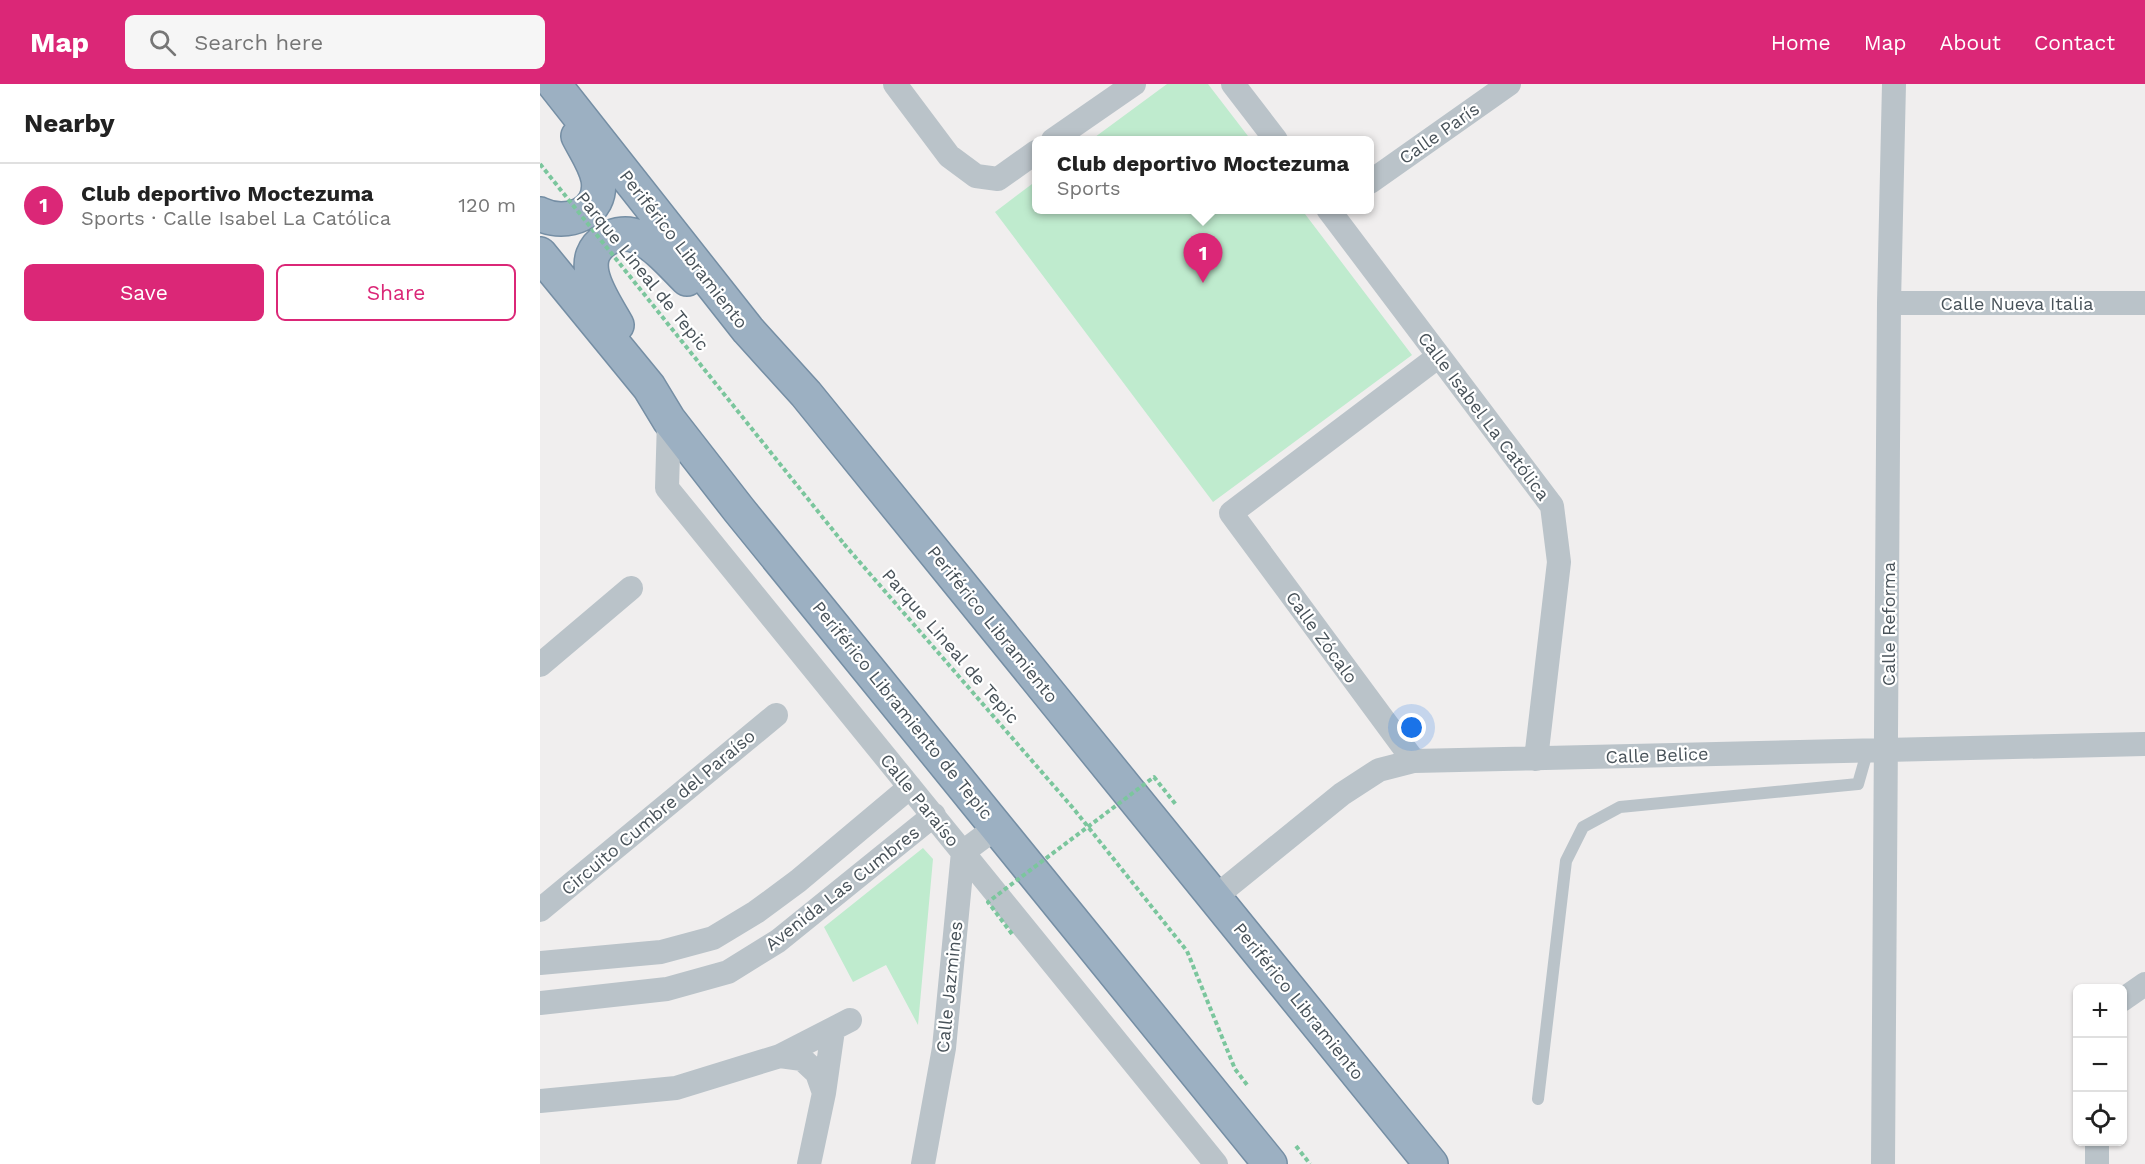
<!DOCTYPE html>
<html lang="en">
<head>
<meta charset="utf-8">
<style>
	:root { --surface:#fff; --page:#f6f6f6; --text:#222; --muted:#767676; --line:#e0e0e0; --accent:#db2777 }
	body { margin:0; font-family:"Work Sans",sans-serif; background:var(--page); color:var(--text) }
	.controls { position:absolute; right:18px; bottom:18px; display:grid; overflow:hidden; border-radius:9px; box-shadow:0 2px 4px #0004 }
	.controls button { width:54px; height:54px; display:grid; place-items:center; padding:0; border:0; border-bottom:2px solid var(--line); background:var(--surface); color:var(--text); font:30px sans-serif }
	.you { position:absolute; left:872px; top:644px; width:21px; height:21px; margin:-15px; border:4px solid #fff; border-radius:50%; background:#1a73e8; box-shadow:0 0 0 9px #1a73e833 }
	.badge { display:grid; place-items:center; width:39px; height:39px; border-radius:50%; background:var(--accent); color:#fff; font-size:20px; font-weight:700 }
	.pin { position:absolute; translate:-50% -50px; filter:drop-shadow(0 2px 3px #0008) }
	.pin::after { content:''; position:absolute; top:32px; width:21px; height:18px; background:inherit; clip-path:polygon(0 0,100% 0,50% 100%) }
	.popup { position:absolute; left:492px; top:52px; width:342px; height:78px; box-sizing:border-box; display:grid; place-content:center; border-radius:9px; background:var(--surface); filter:drop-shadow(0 2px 4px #0005); font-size:20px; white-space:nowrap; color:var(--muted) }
	.popup b { font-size:22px; color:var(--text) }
	.popup::after { content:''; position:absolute; left:50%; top:100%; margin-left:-12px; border:12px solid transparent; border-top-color:var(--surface) }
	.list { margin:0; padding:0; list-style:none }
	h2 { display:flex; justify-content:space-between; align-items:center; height:78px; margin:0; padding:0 24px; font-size:26px }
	h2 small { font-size:20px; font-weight:400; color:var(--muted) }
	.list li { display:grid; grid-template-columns:39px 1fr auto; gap:18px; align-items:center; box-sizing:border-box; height:84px; padding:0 24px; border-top:2px solid var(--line) }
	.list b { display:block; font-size:22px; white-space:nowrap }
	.list p { margin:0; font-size:20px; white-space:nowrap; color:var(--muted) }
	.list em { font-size:20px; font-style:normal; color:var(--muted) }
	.actions { display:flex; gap:12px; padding:18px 24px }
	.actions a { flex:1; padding:14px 0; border:2px solid var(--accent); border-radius:9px; text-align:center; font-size:21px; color:var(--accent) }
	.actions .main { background:var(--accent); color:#fff }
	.icon { flex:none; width:33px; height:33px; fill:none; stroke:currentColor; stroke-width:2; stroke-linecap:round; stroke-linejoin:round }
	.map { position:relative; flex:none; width:1605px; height:1080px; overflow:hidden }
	header { display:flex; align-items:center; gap:36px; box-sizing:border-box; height:84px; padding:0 30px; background:var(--accent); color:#fff }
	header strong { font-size:28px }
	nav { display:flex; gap:33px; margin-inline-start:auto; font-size:21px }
	.search { width:420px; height:54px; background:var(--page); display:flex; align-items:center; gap:15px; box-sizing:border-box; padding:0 21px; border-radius:9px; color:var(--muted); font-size:22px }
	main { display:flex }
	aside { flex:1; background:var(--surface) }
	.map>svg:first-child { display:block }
	.green { fill:#bfebce }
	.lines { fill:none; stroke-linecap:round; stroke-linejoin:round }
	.trunk-casing { stroke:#758ea4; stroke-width:36 }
	.path { stroke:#7bc69d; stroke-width:4; stroke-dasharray:4.5 3; stroke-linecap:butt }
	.service { stroke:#bac3c9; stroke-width:12 }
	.minor { stroke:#bac3c9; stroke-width:24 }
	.trunk { stroke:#9cb0c2; stroke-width:33 }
	.path-bridge { stroke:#7bc69d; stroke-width:4; stroke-dasharray:4.5 3; stroke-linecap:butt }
	.labels { text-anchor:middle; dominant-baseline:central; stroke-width:4.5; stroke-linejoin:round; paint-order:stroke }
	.street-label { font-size:18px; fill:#485259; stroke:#fff }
</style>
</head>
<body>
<header>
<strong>Map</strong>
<div class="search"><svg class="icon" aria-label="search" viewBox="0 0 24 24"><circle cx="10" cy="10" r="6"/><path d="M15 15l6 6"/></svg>Search here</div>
<nav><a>Home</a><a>Map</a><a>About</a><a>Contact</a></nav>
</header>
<main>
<aside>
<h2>Nearby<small></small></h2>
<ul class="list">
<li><span class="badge">1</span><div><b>Club deportivo Moctezuma</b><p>Sports · Calle Isabel La Católica</p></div><em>120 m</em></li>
</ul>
<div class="actions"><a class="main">Save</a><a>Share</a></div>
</aside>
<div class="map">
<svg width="1605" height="1080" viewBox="0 0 1605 1080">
	<rect width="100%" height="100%" fill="#f0eeee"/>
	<path class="green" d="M627,0h41l43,56h-160z
		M496,97v28l266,1 110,145 -199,147 -218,-290z
		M383,764l10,11 -15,166 -32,-60 -33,17 -29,-55z"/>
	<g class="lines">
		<defs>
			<path id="trunk" d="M14,0l194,246 58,64 625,770
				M0,130c26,13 64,0 58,-35 -3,-15 -13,-29 -20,-43
				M0,170l109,133 20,33 70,90 531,654
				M77,241c-13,-24 -45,-65 -10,-86 9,-5 21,-7 31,-2 18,8 35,28 49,42"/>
		</defs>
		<use href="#trunk" class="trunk-casing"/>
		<path class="path" d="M304,460l229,264 114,143 48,118 13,17
			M756,1062l14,18"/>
		<path class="service" d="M998,1015l28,-238 17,-34 37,-20 238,-23 10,-35"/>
		<path class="minor" d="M355,0l54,72 27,20 22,3 38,-27
			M693,0l43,56
			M513,56l81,-56
			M830,98l139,-98
			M788,125l224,297 7,56 -23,197
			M1349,219h256
			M129,336l-2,68 549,676
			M0,581l91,-77
			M874,677l-183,-248 208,-157
			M675,813l127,-103 37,-24 35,-9 731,-17
			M0,826l236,-195
			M0,879l121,-11 52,-14 43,-26 42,-31 112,-94
			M1582,916l23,-16
			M0,919l127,-14 61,-17 50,-31 156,-126
			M240,972l70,-36
			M284,1009l9,-63
			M0,1017l136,-13 104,-32 22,3 15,14 7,20 -15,71
			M1557,1058v22
			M383,1080l21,-116 19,-196 35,-26
			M1343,1080l6,-861 5,-219"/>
		<use href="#trunk" class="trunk"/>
		<path class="path-bridge" d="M0,80l304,380
			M472,850l-24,-32 166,-125 23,29"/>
	</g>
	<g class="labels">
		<g class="street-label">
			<text transform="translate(899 49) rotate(-35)">Calle París</text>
			<text transform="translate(144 165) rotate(52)">Periférico Libramiento</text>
			<text transform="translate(103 187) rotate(51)">Parque Lineal de Tepic</text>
			<text x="1477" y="219">Calle Nueva Italia</text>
			<text transform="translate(944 332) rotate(53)">Calle Isabel La Católica</text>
			<text transform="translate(453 540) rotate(51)">Periférico Libramiento</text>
			<text transform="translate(1348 540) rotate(-90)">Calle Reforma</text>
			<text transform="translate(782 553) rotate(54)">Calle Zócalo</text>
			<text transform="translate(411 562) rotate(49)">Parque Lineal de Tepic</text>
			<text transform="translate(363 626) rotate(51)">Periférico Libramiento de Tepic</text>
			<text transform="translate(1117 671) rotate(-2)">Calle Belice</text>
			<text transform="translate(380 716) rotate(51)">Calle Paraíso</text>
			<text transform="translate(118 728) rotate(-40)">Circuito Cumbre del Paraíso</text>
			<text transform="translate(302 804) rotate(-38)">Avenida Las Cumbres</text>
			<text transform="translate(409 903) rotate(-84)">Calle Jazmines</text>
			<text transform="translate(759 917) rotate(51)">Periférico Libramiento</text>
		</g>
	</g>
</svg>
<div class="controls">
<button>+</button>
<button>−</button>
<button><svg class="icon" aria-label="locate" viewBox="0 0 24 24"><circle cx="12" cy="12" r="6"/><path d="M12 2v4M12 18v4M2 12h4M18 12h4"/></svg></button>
</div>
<div class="you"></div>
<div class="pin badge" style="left:663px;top:199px">1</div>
<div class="popup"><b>Club deportivo Moctezuma</b>Sports</div>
</div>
</main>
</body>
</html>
